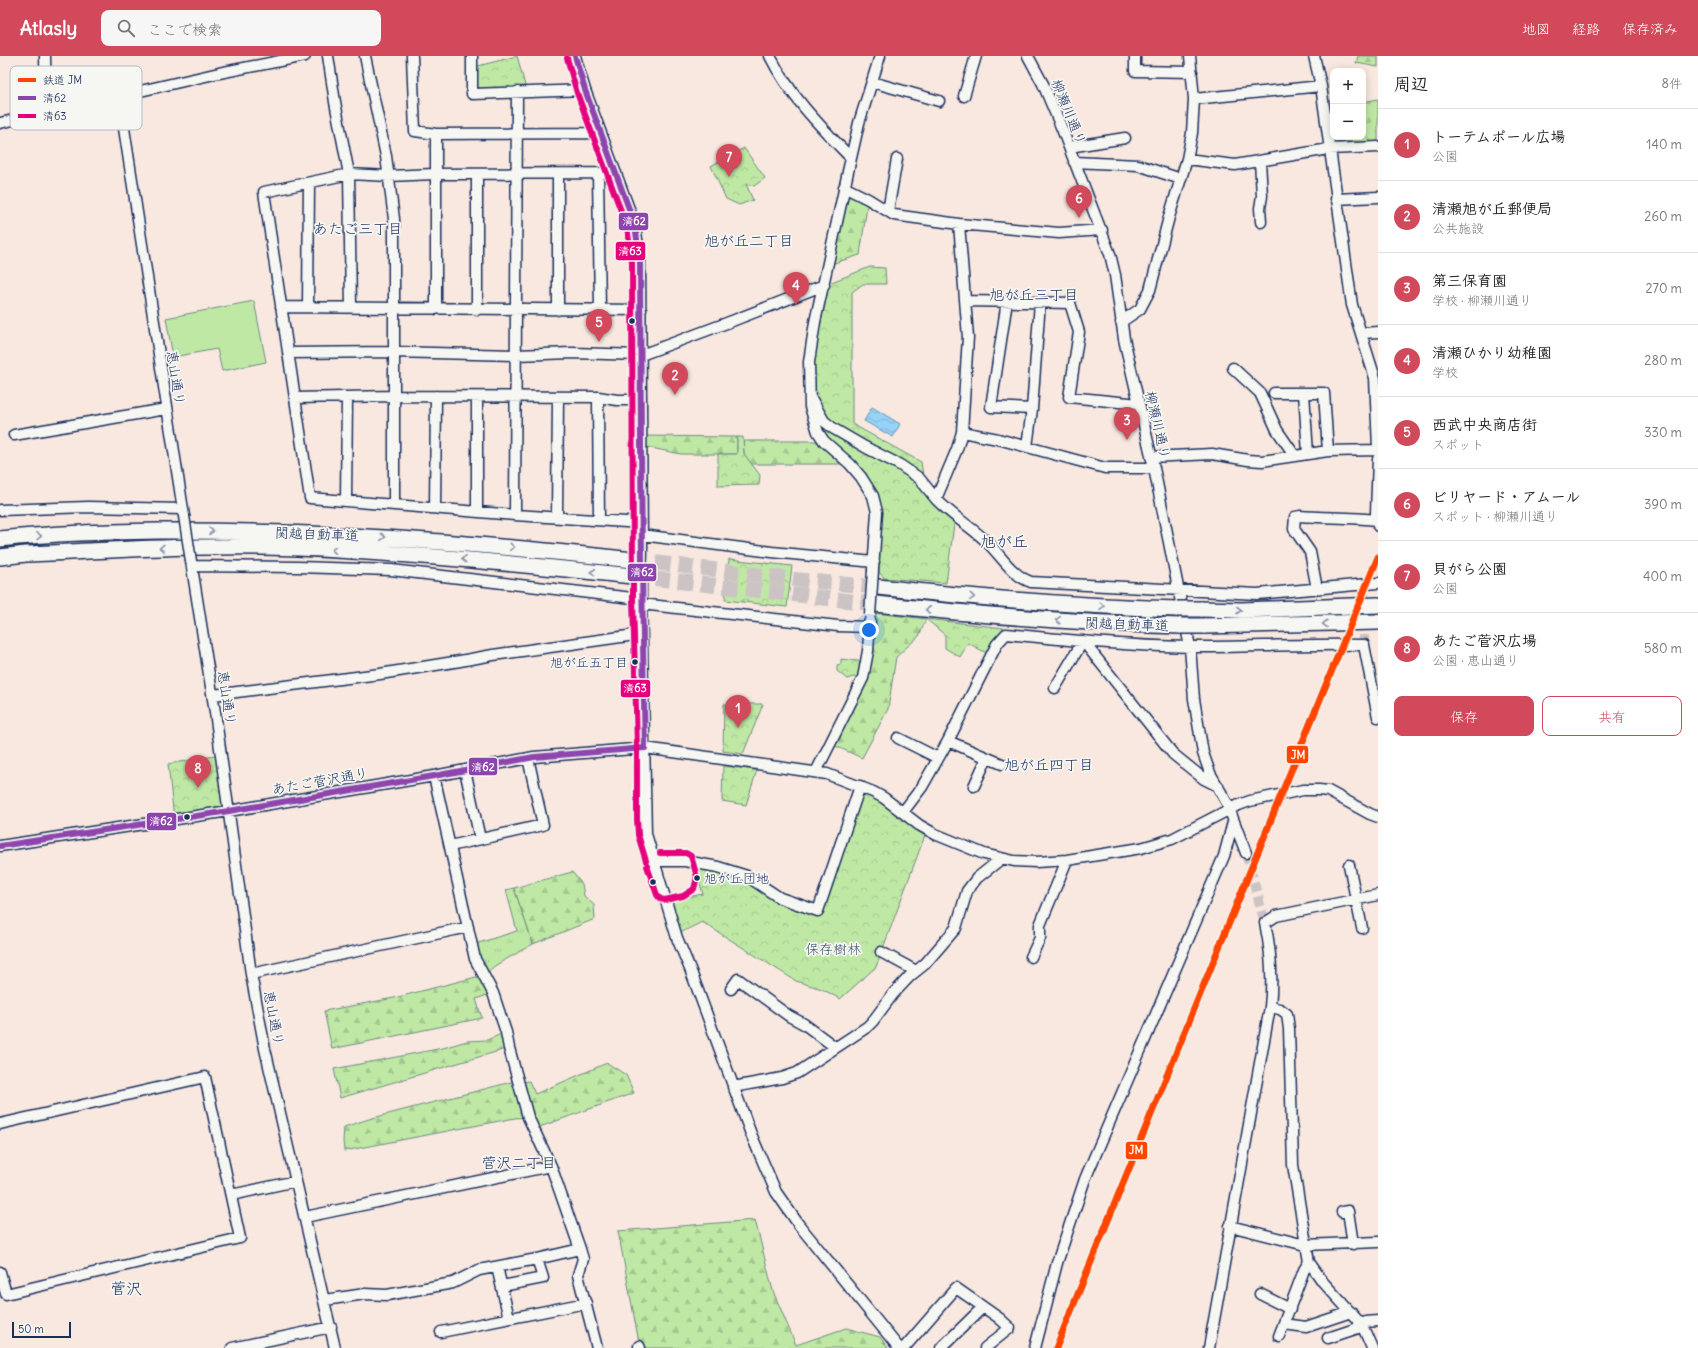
<!DOCTYPE html>
<html lang="ja">
<head>
<meta charset="utf-8">
<style>
	:root { --surface:#fff; --page:#f6f6f6; --text:#202124; --muted:#757577; --line:#e0e0e0; --accent:#d1495b }
	body { margin:0; font-family:Delius,"Klee One",sans-serif; background:var(--page); color:var(--text) }
	.controls { position:absolute; right:12px; top:12px; display:grid; overflow:hidden; border-radius:8px; box-shadow:0 2px 10px #0003 }
	.controls button { width:36px; height:36px; display:grid; place-items:center; padding:0; border:0; border-bottom:1px solid var(--line); background:var(--surface); color:var(--text); font:20px sans-serif }
	.scale { position:absolute; left:12px; bottom:10px; width:59px; box-sizing:border-box; padding-left:4px; border:2px solid #1b2f5e; border-top:0; font-size:11px; line-height:14px; white-space:nowrap; color:#1b2f5e; -webkit-text-stroke:3px #f6f6f2; paint-order:stroke }
	.you { position:absolute; left:869px; top:574px; width:14px; height:14px; margin:-10px; border:3px solid #fff; border-radius:50%; background:#1a73e8; box-shadow:0 0 0 6px #1a73e833 }
	.badge { display:grid; place-items:center; width:26px; height:26px; border-radius:50%; background:var(--accent); color:#fff; font-size:13px; font-weight:700 }
	.pin { position:absolute; translate:-50% -33px; filter:drop-shadow(0 1px 2px #0008) }
	.pin::after { content:''; position:absolute; top:21px; width:14px; height:12px; background:inherit; clip-path:polygon(0 0,100% 0,50% 100%) }
	.list { margin:0; padding:0; list-style:none }
	h2 { display:flex; justify-content:space-between; align-items:center; height:52px; margin:0; padding:0 16px; font-size:17px }
	h2 small { font-size:13px; font-weight:400; color:var(--muted) }
	.list li { display:grid; grid-template-columns:26px 1fr auto; gap:12px; align-items:center; box-sizing:border-box; height:72px; padding:0 16px; border-top:1px solid var(--line) }
	.list b { display:block; font-size:15px; white-space:nowrap }
	.list p { margin:0; font-size:13px; white-space:nowrap; color:var(--muted) }
	.list em { font-size:13px; font-style:normal; color:var(--muted) }
	.actions { display:flex; gap:8px; padding:12px 16px }
	.actions a { flex:1; padding:9px 0; border:1px solid var(--accent); border-radius:8px; text-align:center; font-size:14px; color:var(--accent) }
	.actions .main { background:var(--accent); color:#fff }
	.icon { flex:none; width:22px; height:22px; fill:none; stroke:currentColor; stroke-width:2; stroke-linecap:round; stroke-linejoin:round }
	.map { position:relative; flex:none; width:1378px; height:1292px; overflow:hidden }
	header { display:flex; align-items:center; gap:24px; box-sizing:border-box; height:56px; padding:0 20px; background:var(--accent); color:#fff }
	header strong { font-size:19px }
	nav { display:flex; gap:22px; margin-inline-start:auto; font-size:14px }
	.search { width:280px; height:36px; background:var(--page); display:flex; align-items:center; gap:10px; box-sizing:border-box; padding:0 14px; border-radius:8px; color:var(--muted); font-size:15px }
	main { display:flex }
	aside { flex:1; background:var(--surface) }
	.map>svg:first-child { display:block }
	.grass { fill:url(#grass-tufts); stroke:#6d8c81 }
	.forest { fill:url(#forest-firs); stroke:#6d8c81 }
	.park { fill:url(#park-crowns); stroke:#6d8c81 }
	.pitch { fill:#bfe8a4; stroke:#6d8c81 }
	.water { fill:url(#water-waves); stroke:#6591ba }
	.lines { fill:none; stroke-linecap:round; stroke-linejoin:round }
	.minor-tunnel { stroke:#ccc3c5; stroke-width:10; stroke-dasharray:10 5; stroke-linecap:butt }
	.highway-tunnel { stroke:#ccc3c5; stroke-width:15; stroke-dasharray:15 8; stroke-linecap:butt }
	.minor-casing { stroke:#1b2f5e; stroke-width:13 }
	.highway-casing { stroke:#1b2f5e; stroke-width:18 }
	.minor { stroke:#f6f6f2; stroke-width:10 }
	.highway { stroke:#f6f6f2; stroke-width:15 }
	.minor-bridge-casing { stroke:#1b2f5e; stroke-width:13; stroke-linecap:butt }
	.highway-bridge-casing { stroke:#1b2f5e; stroke-width:18; stroke-linecap:butt }
	.minor-bridge { stroke:#f6f6f2; stroke-width:10 }
	.highway-bridge { stroke:#f6f6f2; stroke-width:15 }
	.bus-1-casing { stroke:#f6f6f2; stroke-width:9 }
	.bus-2-casing { stroke:#f6f6f2; stroke-width:9 }
	.bus-1 { stroke:#8e44ad; stroke-width:6 }
	.bus-2 { stroke:#e5007d; stroke-width:6 }
	.rail-1-casing { stroke:#f6f6f2; stroke-width:10 }
	.rail-1 { stroke:#ff4500; stroke-width:7 }
	.oneway { stroke:#8892a8 }
	.bus-dot { fill:#1b2f5e; stroke:#f6f6f2; stroke-width:1.5 }
	.labels { text-anchor:middle; dominant-baseline:central; stroke-width:3.5; stroke-linejoin:round; paint-order:stroke }
	.bus-label { font-size:13px; fill:#1b2f5e; stroke:#f6f6f2; text-anchor:end }
	.street-label { font-size:14px; fill:#1b2f5e; stroke:#f6f6f2 }
	.park-label { font-size:14px; fill:#3c546c; stroke:#f6f6f2 }
	.neighbourhood-label { font-size:15px; fill:#1b2f5e; stroke:#f6f6f2 }
	.quarter-label { font-size:16px; fill:#1b2f5e; stroke:#f6f6f2 }
	.key { fill:#f6f6f2; stroke:#b4bac6; stroke-width:1 }
	.key-label { font-size:11px; fill:#1b2f5e }
	.line-badge { stroke:#f6f6f2; stroke-width:1.5 }
	.badge-label { font-size:11px; text-anchor:middle; font-weight:bold; fill:#fff }
</style>
</head>
<body>
<header>
<strong>Atlasly</strong>
<div class="search"><svg class="icon" aria-label="search" viewBox="0 0 24 24"><circle cx="10" cy="10" r="6"/><path d="M15 15l6 6"/></svg>ここで検索</div>
<nav><a>地図</a><a>経路</a><a>保存済み</a></nav>
</header>
<main>
<div class="map">
<svg width="1378" height="1292" viewBox="0 0 1378 1292">
	<defs>
		<pattern id="grass-tufts" width="24" height="20" patternUnits="userSpaceOnUse"><rect width="24" height="20" fill="#bfe8a4"/><path d="M3 7l-1-3M5 7V3M7 7l1-3M15 17l-1-3M17 17v-4M19 17l1-3" fill="none" stroke="#a4c790"/></pattern>
		<pattern id="forest-firs" width="22" height="20" patternUnits="userSpaceOnUse"><rect width="22" height="20" fill="#bfe8a4"/><path d="M5 1l3.5 6h-7zM16 11l3.5 6h-7z" fill="#a4c790"/></pattern>
		<pattern id="park-crowns" width="20" height="18" patternUnits="userSpaceOnUse"><rect width="20" height="18" fill="#bfe8a4"/><path d="M2 6a3 3 0 1 1 6 0M12 15a3 3 0 1 1 6 0" fill="none" stroke="#a4c790"/></pattern>
		<pattern id="water-waves" width="16" height="10" patternUnits="userSpaceOnUse"><rect width="16" height="10" fill="#96d3f7"/><path d="M0 5q4-4 8 0t8 0" fill="none" stroke="#81b5d6"/></pattern>
	</defs>
	<rect width="100%" height="100%" fill="#f8e8df"/>
	<filter id="ink" filterUnits="userSpaceOnUse"><feTurbulence type="fractalNoise" baseFrequency=".025" numOctaves="2"/><feDisplacementMap in="SourceGraphic" scale="8" xChannelSelector="R" yChannelSelector="G"/><feConvolveMatrix kernelMatrix="1 2 1 2 8 2 1 2 1" color-interpolation-filters="sRGB"/></filter>
	<g filter="url(#ink)">
		<path class="grass" d="M514,832l19,56 -37,21 -12,10 -12,-30 45,-14 -11,-41z"/>
		<path class="forest" d="M1358,0h20v11l-22,-4z
			M1378,43v48l-49,2 -4,-36h8v24h30v-35z
			M844,131l24,12 -8,56 -32,10z
			M641,380l96,1v17h-56l-40,-8z
			M743,385h81l26,23h-99l-7,-10z
			M875,557l51,6 -7,17 -23,21 -8,52 -26,49 -31,-14 27,-53z
			M572,816l10,12 2,12 10,9 1,14 -62,25 -19,-56z
			M484,919l9,18 -17,6 6,19 -150,31 -8,-38 70,-13z
			M506,976l3,16 -169,50 -6,-29 109,-21 24,-7 20,-1z
			M607,1007l19,12 8,18 -100,36 -6,-12 -13,1 -171,33 -1,-10 1,-14 25,-8 150,-39 3,2 7,-1 6,13z
			M755,1164l18,71 23,54 50,-17 34,9 8,11h-248l-22,-117z"/>
		<path class="park" d="M517,0l9,33 -49,1 -3,-3v-20z
			M744,92l21,30 -11,8 -8,-2 7,16 -14,5 -13,-6 -15,-33z
			M870,211l15,1 1,16h-23l-11,8v132l69,38 2,13 32,42 -9,66 -62,-5 -6,-7 -5,-1v-74l-49,-55 -15,-46 15,-110z
			M737,381h6l1,17 16,21 -1,10 -41,1v-32h19z
			M729,503l63,7 -5,41 -62,-7z
			M926,563l78,9 -12,28 -24,-13 -8,14 -15,-9v-13z
			M841,603l25,3 -3,16 -10,-1 -6,2 -10,-8v-6l4,-1z
			M724,648h39l-20,50 -20,-3z
			M221,699l8,56 -55,8 -6,-55z
			M723,710l34,4 -11,35 -24,-4z
			M860,730l67,44 -51,137 -36,32 -18,-10 -26,-8 -94,-59 -26,13 -10,-34 37,-7 -10,-32 25,5 62,31 38,12z"/>
		<path class="pitch" d="M254,245l12,61 -44,9 -5,-22 -44,8 -7,-39z"/>
		<path class="water" d="M872,351l28,17 -7,13 -29,-16z"/>
		<g class="lines">
			<path class="minor-tunnel" d="M1364,589v-61
				M1246,797l19,70"/>
			<path class="highway-tunnel" d="M633,504l176,21 69,6
				M632,520l244,28"/>
			<defs>
				<path id="minor" d="M45,0l1,57
					M328,0l7,46 14,72 2,133
					M365,0l21,100 8,63v286
					M412,0l3,75 21,3 165,-1
					M472,0v38l113,-4
					M575,0l10,34 50,135 5,36 2,285
					M770,0c20,40 50,70 81,102
					M1028,0l15,28 19,45 48,125 5,21 9,64 30,129 36,179 4,52 9,54 7,20 17,30 19,50
					M1135,0v15l57,1
					M1314,0l7,30 31,219 23,73 3,70
					M872,26l67,19
					M119,40l65,420
					M964,40l12,-40
					M1194,43l127,-13
					M0,67l219,-50 86,-17
					M436,78v175
					M1069,91l56,-9
					M1187,103l48,6 94,-16 49,-2
					M1260,105l2,35 -2,12 1,14
					M1074,106l64,3 43,14
					M598,117l2,137
					M616,117l-182,1 -45,2 -40,-2 -85,18 46,306 205,17 127,8
					M477,118v136
					M558,118v136
					M844,131l24,12 26,16 65,9 100,9 43,-3
					M1336,143l42,-2
					M888,155l9,-52
					M959,168l9,113 -6,95 -5,17 -21,50c15,16 34,27 50,42 14,13 26,35 45,41l226,12 121,-11
					M966,245l104,2 9,29 -10,65 70,7
					M1007,245l-16,106 41,2
					M281,251l360,3
					M308,251l1,-124
					M1121,266l19,-13 10,-19 19,-73 18,-58 5,-26 2,-34 -4,-43
					M1362,277l16,-1
					M288,297l105,-1 123,3 56,-2 69,2 91,-34 92,-36
					M1233,312l27,25 17,37 18,26
					M1274,337h50l4,58
					M1304,337l4,61
					M598,341l1,123
					M295,342l99,-2 204,1 19,3h23
					M812,344l12,21 10,8 31,18 35,18 19,13 17,21
					M962,376l36,7 107,29h49
					M14,379l152,-26
					M1027,391l5,-38 8,-107
					M1151,401l61,-3 36,6 14,1 66,-10 50,-1
					M1378,403l-2,54 2,13
					M346,445l1,-104
					M435,452l1,-112
					M0,454l88,-3 94,2
					M477,456v-115
					M515,459l2,-423
					M557,461l1,-120
					M642,479l130,17 102,10
					M191,505l24,151 36,262 14,75 70,299
					M192,510l106,1 93,3 250,29
					M873,514l4,-58 -4,-16 -12,-19 -11,-13 -26,-23 -6,-9 -8,-25 -1,-45 6,-40 36,-164 8,-35 21,-67
					M1317,533l-7,-37 -16,-23 1,-12 5,-1c26,2 51,1 77,4
					M641,535l5,243 31,104 13,31 61,165 25,58 23,33 100,123
					M641,548l197,22 31,1
					M1055,632l28,-47 90,113 31,25 14,7
					M213,639l167,-21 80,-13 33,-6 149,-21
					M898,682l40,20
					M948,685l54,23
					M465,714l15,69
					M816,716l47,-94 5,-27 2,-31
					M974,730l13,-28
					M903,756l19,-25 26,-46 49,-97 9,-10c61,6 123,12 185,13 57,0 115,-3 173,-2l14,72
					M0,790l229,-35 205,-35 100,-19 111,-9 182,26 46,18 11,6 35,27 16,9 49,20 30,7 22,1 31,-2 74,-12 31,-9 64,-33 14,-5 53,-11h16l9,1 42,23 8,3
					M450,790l93,-21 -15,-67
					M654,805h31l33,6 29,9 33,22 38,13 42,-125
					M1349,809l13,63
					M881,896l35,19
					M1031,901l9,-19v-13l27,-65
					M251,918l217,-47
					M731,933l7,-10 51,37 15,8 31,23
					M1270,951l10,2 7,5 2,15 4,136 16,97 14,20 39,43 10,23
					M733,1031l49,-9 15,-5 70,-46 6,-6 20,-27 17,-18 15,-12 31,-36 11,-37 10,-13 24,-19
					M0,1068l205,-47 35,161 -234,56 -6,-22
					M231,1139l65,-14
					M1342,1156l6,-1 5,33
					M305,1161l246,-51
					M1230,1170l75,19 73,-3
					M580,1193l3,10 -5,16 19,73
					M497,1211l12,51
					M502,1230l41,-8 -6,-19
					M1260,1238l30,15
					M325,1244l40,-6 22,1 66,-12 26,-13 58,-11 43,-10 -29,-83 -23,-49 -19,-69 -3,-16 -13,-39 -18,-34 -41,-183
					M1284,1268l22,3 45,-15
					M441,1276l145,-29
					M1279,1280l25,-66 5,-8
					M1328,1282l30,-10 8,-6 12,-1
					M639,1290l1,2
					M232,1292l99,-21
					M904,1292l52,-60 43,30 11,10 -25,20
					M941,1292l42,-41
					M1035,1292l22,-85 28,-84 139,-323 9,-34
					M1209,1292l61,-341c3,-29 1,-56 -5,-84l11,-7 102,-21"/>
				<path id="highway" d="M0,483c53,-6 106,-7 159,-8 159,-1 316,12 474,29
					M0,501l26,-3c90,-4 181,-10 272,-6 112,5 223,16 334,28
					M878,531c99,11 199,19 299,22
					M876,548c101,11 203,19 305,22
					M1200,553l42,1 136,-5
					M1204,570l174,-4"/>
			</defs>
			<use href="#minor" class="minor-casing"/>
			<use href="#highway" class="highway-casing"/>
			<use href="#minor" class="minor"/>
			<use href="#highway" class="highway"/>
			<defs>
				<path id="minor-bridge" d="M184,460l7,45
					M641,535l1,-45
					M870,559l3,-45"/>
				<path id="highway-bridge" d="M1177,553h23
					M1181,570h23"/>
			</defs>
			<use href="#minor-bridge" class="minor-bridge-casing"/>
			<use href="#highway-bridge" class="highway-bridge-casing"/>
			<use href="#minor-bridge" class="minor-bridge"/>
			<use href="#highway-bridge" class="highway-bridge"/>
			<defs>
				<path id="bus-1" d="M575,0l10,34 50,135 5,36c1,162 1,325 5,487
					M0,790l229,-35 205,-35 100,-19 111,-9"/>
				<path id="bus-2" d="M567,2l10,35 50,134 5,35 1,337 4,149v71l1,16 8,26
					M647,810l10,29 3,4 5,1 18,-4 11,-7 3,-12 -6,-21 -5,-3h-26"/>
			</defs>
			<use href="#bus-1" class="bus-1-casing"/>
			<use href="#bus-2" class="bus-2-casing"/>
			<use href="#bus-1" class="bus-1"/>
			<use href="#bus-2" class="bus-2"/>
			<defs>
				<path id="rail-1" d="M1056,1292l322,-791"/>
			</defs>
			<use href="#rail-1" class="rail-1-casing"/>
			<use href="#rail-1" class="rail-1"/>
		</g>
		<defs><path id="oneway-chevron" d="M-2-3.5L2.5 0L-2 3.5" fill="none" stroke-width="1.6" stroke-linecap="round" stroke-linejoin="round"/></defs>
		<g class="oneway">
			<use href="#oneway-chevron" transform="translate(211 475)"/>
			<use href="#oneway-chevron" transform="translate(39 480) rotate(-2)"/>
			<use href="#oneway-chevron" transform="translate(383 481) rotate(4)"/>
			<use href="#oneway-chevron" transform="translate(512 491) rotate(5)"/>
			<use href="#oneway-chevron" transform="translate(162 492) rotate(178)"/>
			<use href="#oneway-chevron" transform="translate(334 494) rotate(-177)"/>
			<use href="#oneway-chevron" transform="translate(464 503) rotate(-176)"/>
			<use href="#oneway-chevron" transform="translate(593 516) rotate(-174)"/>
			<use href="#oneway-chevron" transform="translate(972 541) rotate(4)"/>
			<use href="#oneway-chevron" transform="translate(1102 550) rotate(3)"/>
			<use href="#oneway-chevron" transform="translate(928 554) rotate(-174)"/>
			<use href="#oneway-chevron" transform="translate(1239 554)"/>
			<use href="#oneway-chevron" transform="translate(1058 564) rotate(-176)"/>
			<use href="#oneway-chevron" transform="translate(1325 568) rotate(178)"/>
		</g>
	</g>
	<g class="bus-dot">
		<circle cx="632" cy="265" r="3.5"/>
		<circle cx="635" cy="606" r="3.5"/>
		<circle cx="187" cy="761" r="3.5"/>
		<circle cx="697" cy="822" r="3.5"/>
		<circle cx="653" cy="826" r="3.5"/>
	</g>
	<g class="labels">
		<g class="bus-label">
			<text x="628" y="606">旭が丘五丁目</text>
			<text x="704" y="822" text-anchor="start">旭が丘団地</text>
		</g>
		<g class="street-label">
			<text transform="translate(1069 56) rotate(68)">柳瀬川通り</text>
			<text transform="translate(176 322) rotate(81)">恵山通り</text>
			<text transform="translate(1158 369) rotate(77)">柳瀬川通り</text>
			<text transform="translate(317 478) rotate(2)">関越自動車道</text>
			<text transform="translate(1127 568) rotate(2)">関越自動車道</text>
			<text transform="translate(227 642) rotate(81)">恵山通り</text>
			<text transform="translate(320 725) rotate(-10)">あたご菅沢通り</text>
			<text transform="translate(274 962) rotate(79)">恵山通り</text>
		</g>
		<g class="park-label">
			<text x="833" y="893">保存樹林</text>
		</g>
		<g class="neighbourhood-label">
			<text x="358" y="172">あたご三丁目</text>
			<text x="749" y="184">旭が丘二丁目</text>
			<text x="1034" y="238">旭が丘三丁目</text>
			<text x="1049" y="708">旭が丘四丁目</text>
			<text x="519" y="1106">菅沢二丁目</text>
		</g>
		<g class="quarter-label">
			<text x="1004" y="485">旭が丘</text>
			<text x="126" y="1232">菅沢</text>
		</g>
	</g>
	<rect x="10" y="10" width="132" height="64" rx="6" class="key"/>
	<rect x="18" y="22" width="18" height="4" fill="#ff4500"/>
	<rect x="18" y="40" width="18" height="4" fill="#8e44ad"/>
	<rect x="18" y="58" width="18" height="4" fill="#e5007d"/>
	<g class="key-label">
		<text x="43" y="28">鉄道 JM</text>
		<text x="43" y="46">清62</text>
		<text x="43" y="64">清63</text>
	</g>
	<g class="line-badge">
		<rect x="618" y="156" width="31" height="19" rx="4" fill="#8e44ad"/>
		<rect x="615" y="185" width="31" height="20" rx="4" fill="#e5007d"/>
		<rect x="627" y="507" width="30" height="19" rx="4" fill="#8e44ad"/>
		<rect x="620" y="623" width="31" height="19" rx="4" fill="#e5007d"/>
		<rect x="1286" y="689" width="23" height="19" rx="4" fill="#ff4500"/>
		<rect x="468" y="701" width="30" height="19" rx="4" fill="#8e44ad"/>
		<rect x="146" y="756" width="31" height="19" rx="4" fill="#8e44ad"/>
		<rect x="1125" y="1085" width="23" height="19" rx="4" fill="#ff4500"/>
	</g>
	<g class="badge-label">
		<text x="634" y="169">清62</text>
		<text x="630" y="199">清63</text>
		<text x="642" y="520">清62</text>
		<text x="635" y="636">清63</text>
		<text x="1298" y="703">JM</text>
		<text x="483" y="715">清62</text>
		<text x="161" y="769">清62</text>
		<text x="1136" y="1098">JM</text>
	</g>
</svg>
<div class="controls">
<button>+</button>
<button>−</button>
</div>
<div class="scale">50 m</div>
<div class="you"></div>
<div class="pin badge" style="left:738px;top:672px">1</div>
<div class="pin badge" style="left:675px;top:339px">2</div>
<div class="pin badge" style="left:1127px;top:384px">3</div>
<div class="pin badge" style="left:796px;top:249px">4</div>
<div class="pin badge" style="left:599px;top:286px">5</div>
<div class="pin badge" style="left:1079px;top:162px">6</div>
<div class="pin badge" style="left:729px;top:121px">7</div>
<div class="pin badge" style="left:198px;top:732px">8</div>
</div>
<aside>
<h2>周辺<small>8件</small></h2>
<ul class="list">
<li><span class="badge">1</span><div><b>トーテムポール広場</b><p>公園</p></div><em>140 m</em></li>
<li><span class="badge">2</span><div><b>清瀬旭が丘郵便局</b><p>公共施設</p></div><em>260 m</em></li>
<li><span class="badge">3</span><div><b>第三保育園</b><p>学校 · 柳瀬川通り</p></div><em>270 m</em></li>
<li><span class="badge">4</span><div><b>清瀬ひかり幼稚園</b><p>学校</p></div><em>280 m</em></li>
<li><span class="badge">5</span><div><b>西武中央商店街</b><p>スポット</p></div><em>330 m</em></li>
<li><span class="badge">6</span><div><b>ビリヤード・アムール</b><p>スポット · 柳瀬川通り</p></div><em>390 m</em></li>
<li><span class="badge">7</span><div><b>貝がら公園</b><p>公園</p></div><em>400 m</em></li>
<li><span class="badge">8</span><div><b>あたご菅沢広場</b><p>公園 · 恵山通り</p></div><em>580 m</em></li>
</ul>
<div class="actions"><a class="main">保存</a><a>共有</a></div>
</aside>
</main>
</body>
</html>
